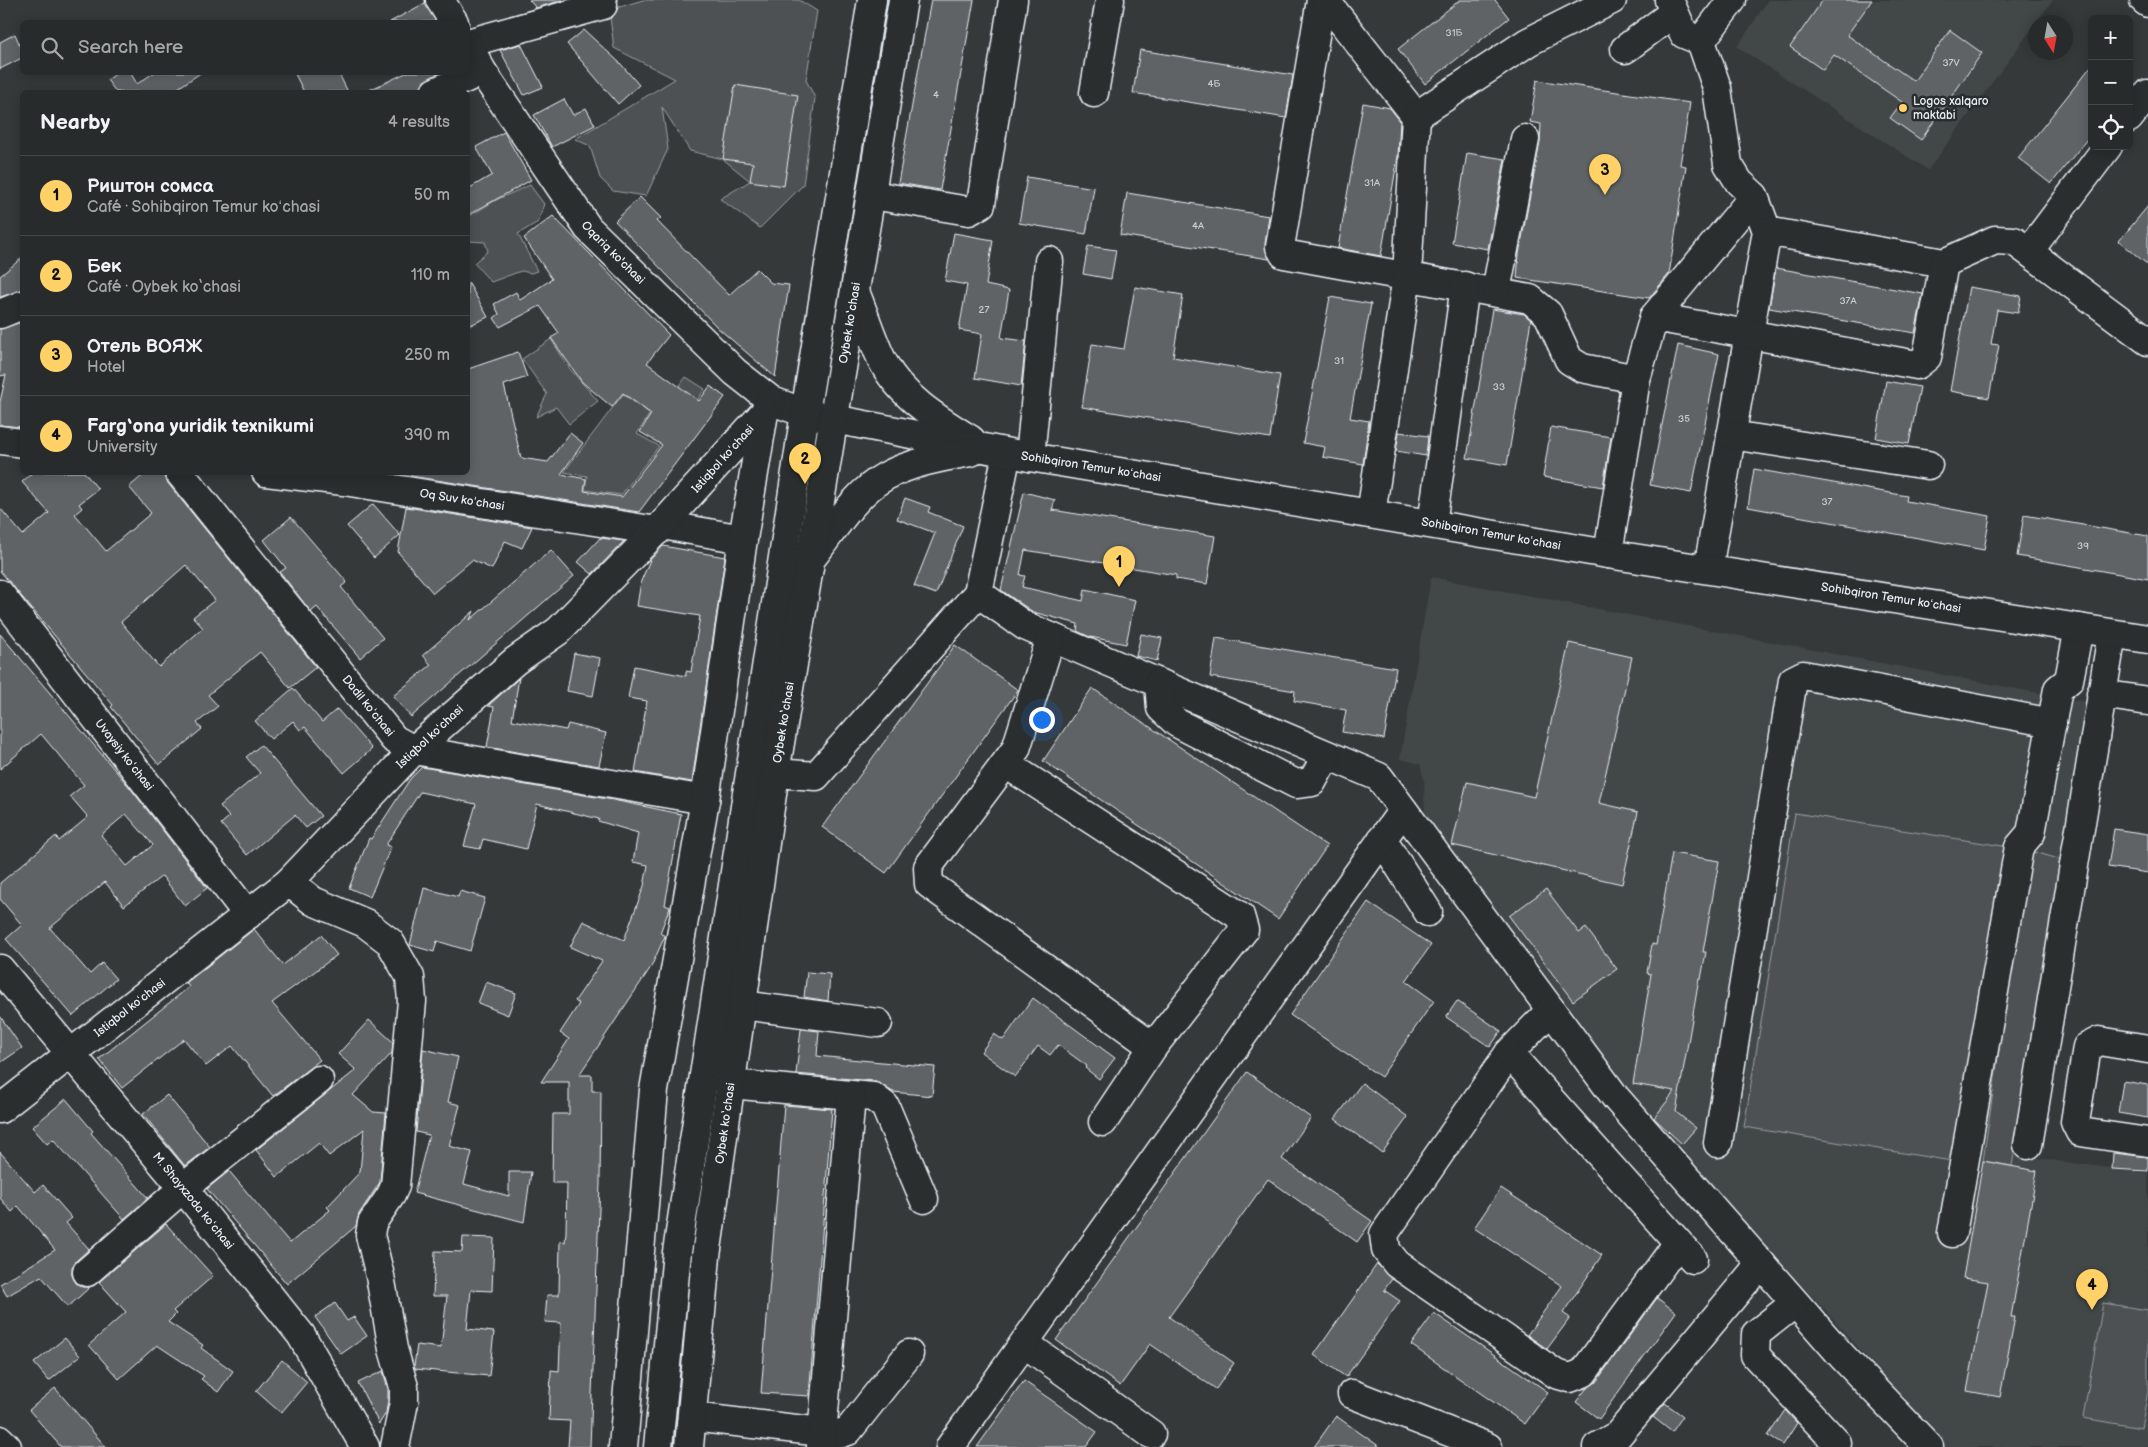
<!DOCTYPE html>
<html lang="en">
<head>
<meta charset="utf-8">
<style>
	:root { --surface:#282b2c; --page:#303334; --text:#f1f3f6; --muted:#a5a7a9; --line:#444748; --accent:#ffd166 }
	body { margin:0; font-family:"Balsamiq Sans",sans-serif; background:var(--page); color:var(--text) }
	.controls { position:absolute; right:15px; top:15px; display:grid; overflow:hidden; border-radius:8px; box-shadow:0 2px 12px #0003 }
	.controls button { width:45px; height:45px; display:grid; place-items:center; padding:0; border:0; border-bottom:1px solid var(--line); background:var(--surface); color:var(--text); font:25px sans-serif }
	.compass { position:absolute; left:2028px; top:15px; width:45px; height:45px; border-radius:50%; background:var(--surface); box-shadow:0 2px 12px #0003; rotate:169deg }
	.you { position:absolute; left:1041px; top:719px; width:18px; height:18px; margin:-12px; border:4px solid #fff; border-radius:50%; background:#1a73e8; box-shadow:0 0 0 8px #1a73e833 }
	.badge { display:grid; place-items:center; width:32px; height:32px; border-radius:50%; background:var(--accent); color:#111; font-size:16px; font-weight:700 }
	.pin { position:absolute; translate:-50% -41px; filter:drop-shadow(0 1px 2px #0008) }
	.pin::after { content:''; position:absolute; top:26px; width:18px; height:15px; background:inherit; clip-path:polygon(0 0,100% 0,50% 100%) }
	.list { margin:0; padding:0; list-style:none }
	h2 { display:flex; justify-content:space-between; align-items:center; height:65px; margin:0; padding:0 20px; font-size:21px }
	h2 small { font-size:16px; font-weight:400; color:var(--muted) }
	.list li { display:grid; grid-template-columns:32px 1fr auto; gap:15px; align-items:center; box-sizing:border-box; height:80px; padding:0 20px; border-top:1px solid var(--line) }
	.list b { display:block; font-size:19px; white-space:nowrap }
	.list p { margin:0; font-size:16px; white-space:nowrap; color:var(--muted) }
	.list em { font-size:16px; font-style:normal; color:var(--muted) }
	.icon { flex:none; width:28px; height:28px; fill:none; stroke:currentColor; stroke-width:2; stroke-linecap:round; stroke-linejoin:round }
	.map { position:relative; flex:none; width:2148px; height:1447px; overflow:hidden }
	.search { position:absolute; background:var(--surface); box-shadow:0 2px 12px #0003; left:20px; top:20px; width:450px; height:55px; display:flex; align-items:center; gap:12px; box-sizing:border-box; padding:0 18px; border-radius:8px; color:var(--muted); font-size:19px }
	.panel { position:absolute; background:var(--surface); box-shadow:0 2px 12px #0003; left:20px; top:90px; width:450px; height:385px; border-radius:8px }
	.map>svg:first-child { display:block }
	.built { fill:#424647 }
	.green { fill:#4d5152; stroke:#9aa1a5 }
	.building { fill:#5f6365; stroke:#e8f1f8; fill-rule:evenodd }
	.lines { fill:none; stroke-linecap:round; stroke-linejoin:round }
	.minor-casing { stroke:#e8f1f8; stroke-width:31 }
	.major-casing { stroke:#e8f1f8; stroke-width:31 }
	.minor { stroke:#2a2d2e; stroke-width:28 }
	.major { stroke:#2a2d2e; stroke-width:28 }
	.poi-dot { fill:#ffd166; stroke:#2a2d2e; stroke-width:2 }
	.labels { text-anchor:middle; dominant-baseline:central; stroke-width:5; stroke-linejoin:round; paint-order:stroke }
	.number-label { font-size:10px; fill:#c6ced3 }
	.poi-label { font-size:12px; fill:#e8f1f8; stroke:#2a2d2e; text-anchor:start }
	.street-label { font-size:12px; fill:#e8f1f8; stroke:#2a2d2e }
</style>
</head>
<body>
<div class="map">
<svg width="2148" height="1447" viewBox="0 0 2148 1447">
	<rect width="100%" height="100%" fill="#35393a"/>
	<filter id="ink" filterUnits="userSpaceOnUse"><feTurbulence type="fractalNoise" baseFrequency=".02" numOctaves="2"/><feDisplacementMap in="SourceGraphic" scale="10" xChannelSelector="R" yChannelSelector="G"/><feConvolveMatrix kernelMatrix="1 2 1 2 8 2 1 2 1" color-interpolation-filters="sRGB"/></filter>
	<g filter="url(#ink)">
		<path class="built" d="M1768,0h285l-125,170 -191,-123z
			M1431,577l660,126 -70,453 127,17v274h-203l-112,-128 -187,-200 -221,-297 -1,-42 -4,-16 -20,-5z"/>
		<path class="green" d="M643,0h156l18,11 -11,69 9,18 -12,87 -43,43 -40,-29 30,-18 -27,-22 -33,-8 -28,-44 6,42 -22,47 -33,-5 -13,-13 -10,-32 -15,-7 100,-60 -61,-31 -5,-38z
			M530,185l14,19 -6,18 -20,12 19,37 -6,2 -10,-2 -30,11 -17,-19 14,-12 -3,-9 -17,-1v-24l28,-17z
			M551,339l19,30 28,32 -29,23 -13,-17 -20,10 11,-23 -25,-35z
			M686,377l19,12 -20,29 -19,6 -17,-9 -12,19 22,12 -38,49 -36,-5 2,-14 -23,-4 59,-78 33,24z
			M1795,813l214,34 -51,315 -214,-35z
			M2028,850l34,10 -50,306 -29,-5z
			M2103,1303l45,7v81l-7,37 -58,-10z"/>
		<path class="building" d="M529,0h34l-27,8z
			M931,0h43l-34,190 -42,-7z
			M1460,0h35l14,18 -84,66 -27,-35z
			M1823,0h49l-25,35 67,46 36,-51 32,23 -61,87 -31,-22 12,-16 -68,-47 -11,15 -33,-23z
			M425,3l11,19h-46z
			M584,30l36,33 19,22 -21,19 -51,-60z
			M15,34l7,16v8l-22,11v-27z
			M521,44l22,43 -19,8 -24,-45z
			M1140,50l153,25 -7,43 -153,-25z
			M2092,65v68l-41,51 -33,-26z
			M119,72h11l7,12 18,-12h47l-30,20h-56l-9,-12z
			M294,72h44l10,20h-44z
			M408,72h32l-17,10 -3,10h-55z
			M1537,80l153,23 -10,62 6,1 -17,108 -20,24 -132,-20 2,-24 21,-112 1,-18 -11,-2z
			M735,85l63,10 -14,91 -34,-5 3,-18 -30,-4z
			M564,99l9,16 13,-7 9,17 -43,22 -18,-32z
			M1363,103l27,5 10,13 -2,35 -17,100 -43,-8z
			M504,132l27,48 -63,35v-26l24,-14 -16,-28z
			M1467,153l38,6 -17,90 -36,-6z
			M1027,177l67,11 -8,46 -67,-11z
			M1127,193l142,23 -4,28 4,15 -149,-24z
			M640,197l21,21 -4,3 72,74 28,-26 14,14 18,2 -14,92 -57,-49 -103,-107z
			M2148,206v59l-29,-24z
			M553,216l116,119 -22,28 52,38 11,-15 15,11 -86,115 -228,-36 1,-4h56v-103l50,-17 9,25 -23,8 17,73 27,4 22,-29 13,10 -22,31 25,5 -2,12 38,6 40,-52 -22,-13 11,-18 -28,-21 -11,14 -30,-25 -31,-44 8,-5 -19,-27 -40,21 -6,-9 5,-4 -5,-10 22,-12 4,8 32,-21 -28,-41z
			M954,233l39,7 -7,45 23,5 -8,48 25,3 -5,45 -46,-8 7,-44 -23,-4 8,-45 -22,-4z
			M1088,246l28,4 -5,29 -28,-5z
			M22,258v32l-22,7v-21z
			M1776,268l147,26 -8,39 -146,-25z
			M468,282l20,35 -20,9z
			M1135,287l48,8 -10,62 107,18 -10,63 -188,-31 10,-63 32,5z
			M1969,287l52,9 -3,17 -21,-3 -6,34 8,1 -10,53 -39,-7z
			M1330,297l41,7 -21,114 19,3 -6,43 -40,-7 2,-10 -22,-4z
			M1492,309l32,5 7,6 -24,145 -40,-7z
			M22,322v100l-1,5 -21,-2v-23l6,-27 -6,1v-47z
			M1678,345l41,9 -28,139 -41,-8z
			M1886,381l34,6 -11,57 -33,-6z
			M1551,427l60,10 -8,50 -60,-10z
			M1399,432l29,4 -2,20 -30,-5z
			M1754,469l153,27 -1,5 84,15 -6,34 -236,-43z
			M33,472h51l14,17 -19,15 3,4 -7,6 31,37 45,-38 -22,-26 18,-15h15l5,10 149,185 -26,21 -30,-36 -52,43 10,11 -21,17 5,6 -43,36 -48,-58 2,-2 -113,-134v-63l23,27 26,-22 -27,-31zM186,565l29,35 -22,17 10,11 -44,39 -38,-45z
			M1024,492l31,8 -3,10 163,26 -8,48 -31,-5v-4l-151,-25 -5,25 5,1 -3,11 61,14 2,-12 50,11 -9,44 -36,-7 -13,-6 1,-7 -45,-12 -32,-22z
			M905,498l25,9 -2,5 35,14 -27,68 -22,-8 21,-53 -38,-14z
			M373,504l27,31 -26,23 -27,-32z
			M406,507l126,20 -10,21 -17,-7 -13,28 -20,-9 -39,33 -35,-41z
			M2024,515l124,21v43l-131,-23z
			M291,517l56,65 -6,5 42,51 -23,20 -43,-51 -6,5 -31,-40 6,-4 -22,-28z
			M600,538l24,3 -32,33 -14,-12z
			M663,546l62,11 -33,225 -57,-10 12,-71 -19,-3 6,-32 52,10v-5l5,1 9,-56 -63,-10 4,-25 9,-21z
			M551,550l23,26 -163,141 -18,-21 38,-31 -8,-10 51,-44 -4,9z
			M0,634l131,155 76,99 -22,18 -23,-30 -38,30 -19,-24 -55,46 40,46 12,-11 14,16 -43,37 -67,-77 16,-14 -22,-26v-16l56,-47 3,5 29,-24 -18,-21 14,-11 -43,-51 -41,35zM126,814l27,31 -26,21 -26,-31z
			M1141,634l21,4 -5,23 -21,-5z
			M1216,638l180,30 -12,71 -42,-7 4,-22 -52,-9 1,-10 -85,-14z
			M1569,643l63,14 -33,146 39,9 -16,72 -170,-39 15,-63 67,15z
			M955,645l63,45 -132,183 -64,-46z
			M574,653l26,5 -7,38 -26,-5z
			M519,678l-7,42 54,10 2,-6 38,9 -7,33 -112,-19 7,-40 -6,-1z
			M293,688l29,34 15,-13 35,40 -28,24 -39,-46 -5,3 -7,-9 -22,18 -16,-18z
			M1092,688l235,158 -49,73 -235,-158z
			M261,745l60,71 -15,12 -11,-13 -48,40 -26,-31 8,-7 -9,-11 40,-33 -14,-16z
			M422,767l191,33 68,14 -16,91 5,2 -10,26 5,3 -14,31 -72,108h13v16h9l-1,92 -10,264h-22l2,-26 -21,-1 2,-50 8,1 2,-48 -16,-1 2,-27h12l1,-54 5,1 1,-10 1,-49h-15l1,-69h16v-32h-28l28,-43 -9,-6 19,-29 -4,-3 27,-40 -32,-14 13,-26 41,19 20,-54 4,-21 -15,-3 5,-29 -40,-12 1,-2 -62,-15 -11,45 -43,-10 -3,10 -16,-3 12,-42 -56,-12 -34,53 5,2 -21,50 -21,-9 20,-50 2,1 39,-60z
			M2114,829l34,5v39l-40,-6z
			M1672,853l47,8 -16,91h3l-5,27h-2l-23,133 20,16 -14,16 -28,-26 21,-27 -42,-7 18,-110 -4,-1 5,-29 4,1z
			M424,888l34,9 2,-6 25,7 -15,53 -33,-10 -3,11 -24,-7z
			M1546,889l33,44 7,-5 31,41 -44,32 -64,-85z
			M1368,902l63,43 -25,36 28,20 -53,76 -91,-62z
			M254,929l29,36 38,-30 16,20 -65,48 48,57 -47,36 -41,-50 -26,20 -22,-27 -62,49 -23,-29 90,-72 -3,-4z
			M807,972l23,2 -2,27 -24,-4z
			M486,982l30,11 -8,22 -30,-12z
			M1033,998l82,60 -16,21 -14,-11 2,-2 -29,-21 -8,10 -12,-9 -23,31 -34,-25 13,-18 9,6z
			M1457,1001l44,30 -11,16 -44,-30z
			M0,1016l22,32 -22,15z
			M369,1020l24,22 -1,11 -39,42 20,17 13,1 -6,69 -21,32 -3,12 -69,58 -80,-95 22,-18 61,72 40,-33 -3,-3 33,-35 4,-43 -35,27 -10,-13 -42,34 -21,-27 100,-80 -18,-16z
			M801,1029l18,2 -2,25 118,11 -3,29 -39,-4 -19,-11 -78,-7z
			M423,1049l35,8 -10,45 12,3 -11,41 23,6 -8,32 45,12v-24h22l-7,50 -110,-29 15,-58 -13,-3z
			M1247,1072l64,46 -29,41 90,62 -15,21 -89,-63 -99,138 65,46 -18,26 -66,-45 -30,42 -64,-46z
			M2123,1081l25,4v33l-30,-5z
			M1362,1083l46,34 -26,36 -47,-34z
			M167,1095l43,52 -25,19 -42,-52z
			M66,1099l27,32 -2,2 57,65 -24,21 -71,-80 -6,5 -15,-17z
			M784,1105l48,4 -23,287 -48,-3z
			M0,1152l35,40 8,-7 29,33 -6,5 23,26 -13,12 -4,6v8l4,8 6,4h8l-22,20 -27,-31 -34,20 -7,-12 55,-34 -37,-44 -6,6 -12,-14z
			M2113,1153l35,4v14l-36,-2z
			M1983,1161l54,10 -26,146h4l-15,80 -33,-6 21,-109 -25,-4z
			M1501,1188l101,67 -39,58 7,5 -23,31 -20,-14 35,-49 -88,-58z
			M166,1224l47,52 -40,35 3,3 -8,8 35,23 -2,3 32,23 -15,21 -17,-13 3,-3 -47,-31 -38,34 -30,-34 37,-33 -27,-30z
			M463,1237l31,1 -2,53 -21,-1 -4,39 27,3 -5,44 -74,-7 -1,-3 3,-21 24,3 6,-52h-14l2,-45 27,1z
			M1377,1264l15,15 -8,11 16,11 -54,76 -32,-22z
			M1657,1298l19,14 -77,107 -23,-17 10,-13 10,-7z
			M335,1303l12,18 7,-4 13,19 -26,18 -26,-37z
			M1434,1313l114,79 -23,32 -114,-79z
			M65,1338l15,18 -31,25 -15,-18z
			M282,1360l25,22 -26,31 -25,-22z
			M383,1371l5,18v11l-2,13 -7,11 -21,-41z
			M1024,1381l73,51 -11,15h-109z
			M55,1388l51,59h-45l-32,-37z
			M1665,1403l18,13 -11,16 -19,-15z
			M1785,1410l12,13 -14,22 -15,-9z
			M1336,1416l44,31h-66z"/>
		<g class="lines">
			<defs>
				<g id="minor">
					<path d="M440,0l14,22"/>
					<path d="M1321,0l-41,247 4,7 246,45 18,15 21,46 13,8 54,11"/>
					<path d="M1325,0l91,116 -9,160 -36,238"/>
					<path d="M1669,0l15,34 17,7 16,47 11,76 11,18 15,14 13,35 -59,338"/>
					<path d="M2144,0l4,3"/>
					<path d="M1701,41l31,-41"/>
					<path d="M468,43l135,-38 -2,-5"/>
					<path id="s1" d="M468,45l14,26 106,157 147,144 37,29 33,12"/>
					<path d="M1625,49l48,-36"/>
					<path d="M435,92l47,-21"/>
					<path d="M1094,93l16,-93"/>
					<path d="M1416,116l112,-74 84,-42"/>
					<path d="M2129,118l19,-24"/>
					<path d="M872,195l97,16 12,-7 32,-204"/>
					<path d="M1767,231l177,32 51,-23 19,1 134,100"/>
					<path d="M2029,251l79,-105"/>
					<path d="M1496,291l29,-152"/>
					<path d="M0,314l22,-9"/>
					<path d="M1654,317l263,48 10,-8 17,-94"/>
					<path d="M1731,435l197,30"/>
					<path d="M0,440l22,3"/>
					<path d="M1007,453l-29,140 47,33 354,151 237,321 226,258 87,91"/>
					<path d="M1030,457l19,-196"/>
					<path d="M179,472l215,267 20,11 291,50"/>
					<path d="M266,472l78,9 313,50"/>
					<path d="M1432,524l33,-238"/>
					<path d="M662,525l81,14"/>
					<path d="M1608,554l28,-175 18,-62 100,-121"/>
					<path d="M0,594l248,321"/>
					<path d="M1051,637l-35,112 -88,118 1,17 224,163"/>
					<path d="M1159,683l2,25 16,15 119,61 16,-2 15,-27"/>
					<path d="M2101,694l47,7"/>
					<path d="M1006,764l234,152 4,14 -91,117 -50,75"/>
					<path d="M775,773l41,3 162,-183"/>
					<path d="M1382,839l46,73"/>
					<path d="M289,882l24,19 52,22 25,19 20,35 2,24 -17,185 -4,9 -19,28 -2,12 10,41 13,73 11,38v15l-9,45"/>
					<path d="M0,969l183,219 118,147 64,112"/>
					<path d="M742,1005l136,18"/>
					<path d="M1551,1010l-42,43 -125,181 2,16 11,14 159,110 14,4 13,-5 95,-130"/>
					<path d="M2148,1049l-49,-8 -12,6 -12,75 5,10 68,10"/>
					<path d="M1509,1053l184,206"/>
					<path d="M730,1084l143,13 12,9 39,93"/>
					<path d="M0,1109l289,-227 125,-132 101,-89 43,-30 104,-106 102,-112 8,-12"/>
					<path d="M1718,1143l75,-463 10,-5 249,48"/>
					<path d="M2028,1145l84,-511"/>
					<path d="M1952,1233l67,-386 12,-14 27,-144 11,-9 10,-52"/>
					<path d="M87,1272l96,-84 136,-108"/>
					<path d="M1795,1303l-39,31 -1,21 82,88"/>
					<path d="M1024,1343l127,91"/>
					<path d="M1352,1394l136,53"/>
					<path d="M692,1417l147,17 9,-3 61,-77"/>
					<path d="M0,1440l7,7"/>
					<path d="M623,1447l31,-357 51,-290 38,-261 21,-126"/>
					<path d="M821,1447l30,-351"/>
					<path d="M950,1447l453,-637"/>
					<path d="M1597,1447l21,-12 143,-172"/>
				</g>
				<g id="major">
					<path d="M856,294c9,22 16,46 27,68 18,35 56,58 88,78"/>
					<path d="M818,416l212,41 578,97 540,85"/>
					<path d="M814,555c21,-27 41,-62 72,-79 26,-14 57,-19 85,-24"/>
					<path d="M658,1447l19,-195 128,-839 67,-413"/>
					<path id="s2" d="M689,1447l17,-191 69,-483 128,-773"/>
				</g>
			</defs>
			<use href="#minor" class="minor-casing"/>
			<use href="#major" class="major-casing"/>
			<use href="#minor" class="minor"/>
			<use href="#major" class="major"/>
		</g>
	</g>
	<circle class="poi-dot" cx="1903" cy="108" r="5"/>
	<g class="labels">
		<g class="number-label">
			<text x="1454" y="33">31Б</text>
			<text x="1951" y="63">37V</text>
			<text x="1214" y="84">4Б</text>
			<text x="936" y="95">4</text>
			<text x="1372" y="183">31А</text>
			<text x="1198" y="226">4А</text>
			<text x="1848" y="301">37А</text>
			<text x="984" y="310">27</text>
			<text x="1339" y="361">31</text>
			<text x="1499" y="387">33</text>
			<text x="1684" y="419">35</text>
			<text x="1827" y="502">37</text>
			<text x="2083" y="546">39</text>
		</g>
		<g class="poi-label">
			<text x="1913" y="101">Logos xalqaro<tspan x="1913" dy="14">maktabi</tspan></text>
		</g>
		<g class="street-label">
			<text stroke="none"><textPath href="#s1" startOffset="254">Oqariq ko'chasi</textPath></text>
			<text stroke="none"><textPath href="#s2" startOffset="1136">Oybek ko‘chasi</textPath></text>
			<text transform="translate(723 459) rotate(-48)">Istiqbol koʻchasi</text>
			<text transform="translate(1091 467) rotate(9)">Sohibqiron Temur koʻchasi</text>
			<text transform="translate(462 500) rotate(9)">Oq Suv koʻchasi</text>
			<text transform="translate(1491 534) rotate(10)">Sohibqiron Temur koʻchasi</text>
			<text transform="translate(1891 598) rotate(9)">Sohibqiron Temur koʻchasi</text>
			<text transform="translate(368 706) rotate(51)">Dadil koʻchasi</text>
			<text stroke="none"><textPath href="#s2" startOffset="731">Oybek ko‘chasi</textPath></text>
			<text transform="translate(430 737) rotate(-43)">Istiqbol koʻchasi</text>
			<text transform="translate(124 755) rotate(52)">Uvaysiy koʻchasi</text>
			<text transform="translate(130 1008) rotate(-38)">Istiqbol koʻchasi</text>
			<text stroke="none"><textPath href="#s2" startOffset="326">Oybek ko‘chasi</textPath></text>
			<text transform="translate(193 1201) rotate(51)">M. Shayxzoda koʻchasi</text>
		</g>
	</g>
</svg>
<div class="controls">
<button>+</button>
<button>−</button>
<button><svg class="icon" aria-label="locate" viewBox="0 0 24 24"><circle cx="12" cy="12" r="6"/><path d="M12 2v4M12 18v4M2 12h4M18 12h4"/></svg></button>
</div>
<svg class="compass" viewBox="-18 -18 36 36"><path d="M0-13l5 13h-10z" fill="#e53935"/><path d="M0 13l5-13h-10z" fill="#a5a7a9"/></svg>
<div class="you"></div>
<div class="pin badge" style="left:1119px;top:587px">1</div>
<div class="pin badge" style="left:805px;top:484px">2</div>
<div class="pin badge" style="left:1605px;top:195px">3</div>
<div class="pin badge" style="left:2092px;top:1310px">4</div>
<div class="search"><svg class="icon" aria-label="search" viewBox="0 0 24 24"><circle cx="10" cy="10" r="6"/><path d="M15 15l6 6"/></svg>Search here</div>
<section class="panel">
<h2>Nearby<small>4 results</small></h2>
<ul class="list">
<li><span class="badge">1</span><div><b>Риштон сомса</b><p>Café · Sohibqiron Temur koʻchasi</p></div><em>50 m</em></li>
<li><span class="badge">2</span><div><b>Бек</b><p>Café · Oybek ko‘chasi</p></div><em>110 m</em></li>
<li><span class="badge">3</span><div><b>Отель ВОЯЖ</b><p>Hotel</p></div><em>250 m</em></li>
<li><span class="badge">4</span><div><b>Farg‘ona yuridik texnikumi</b><p>University</p></div><em>390 m</em></li>
</ul>
</section>
</div>
</body>
</html>
